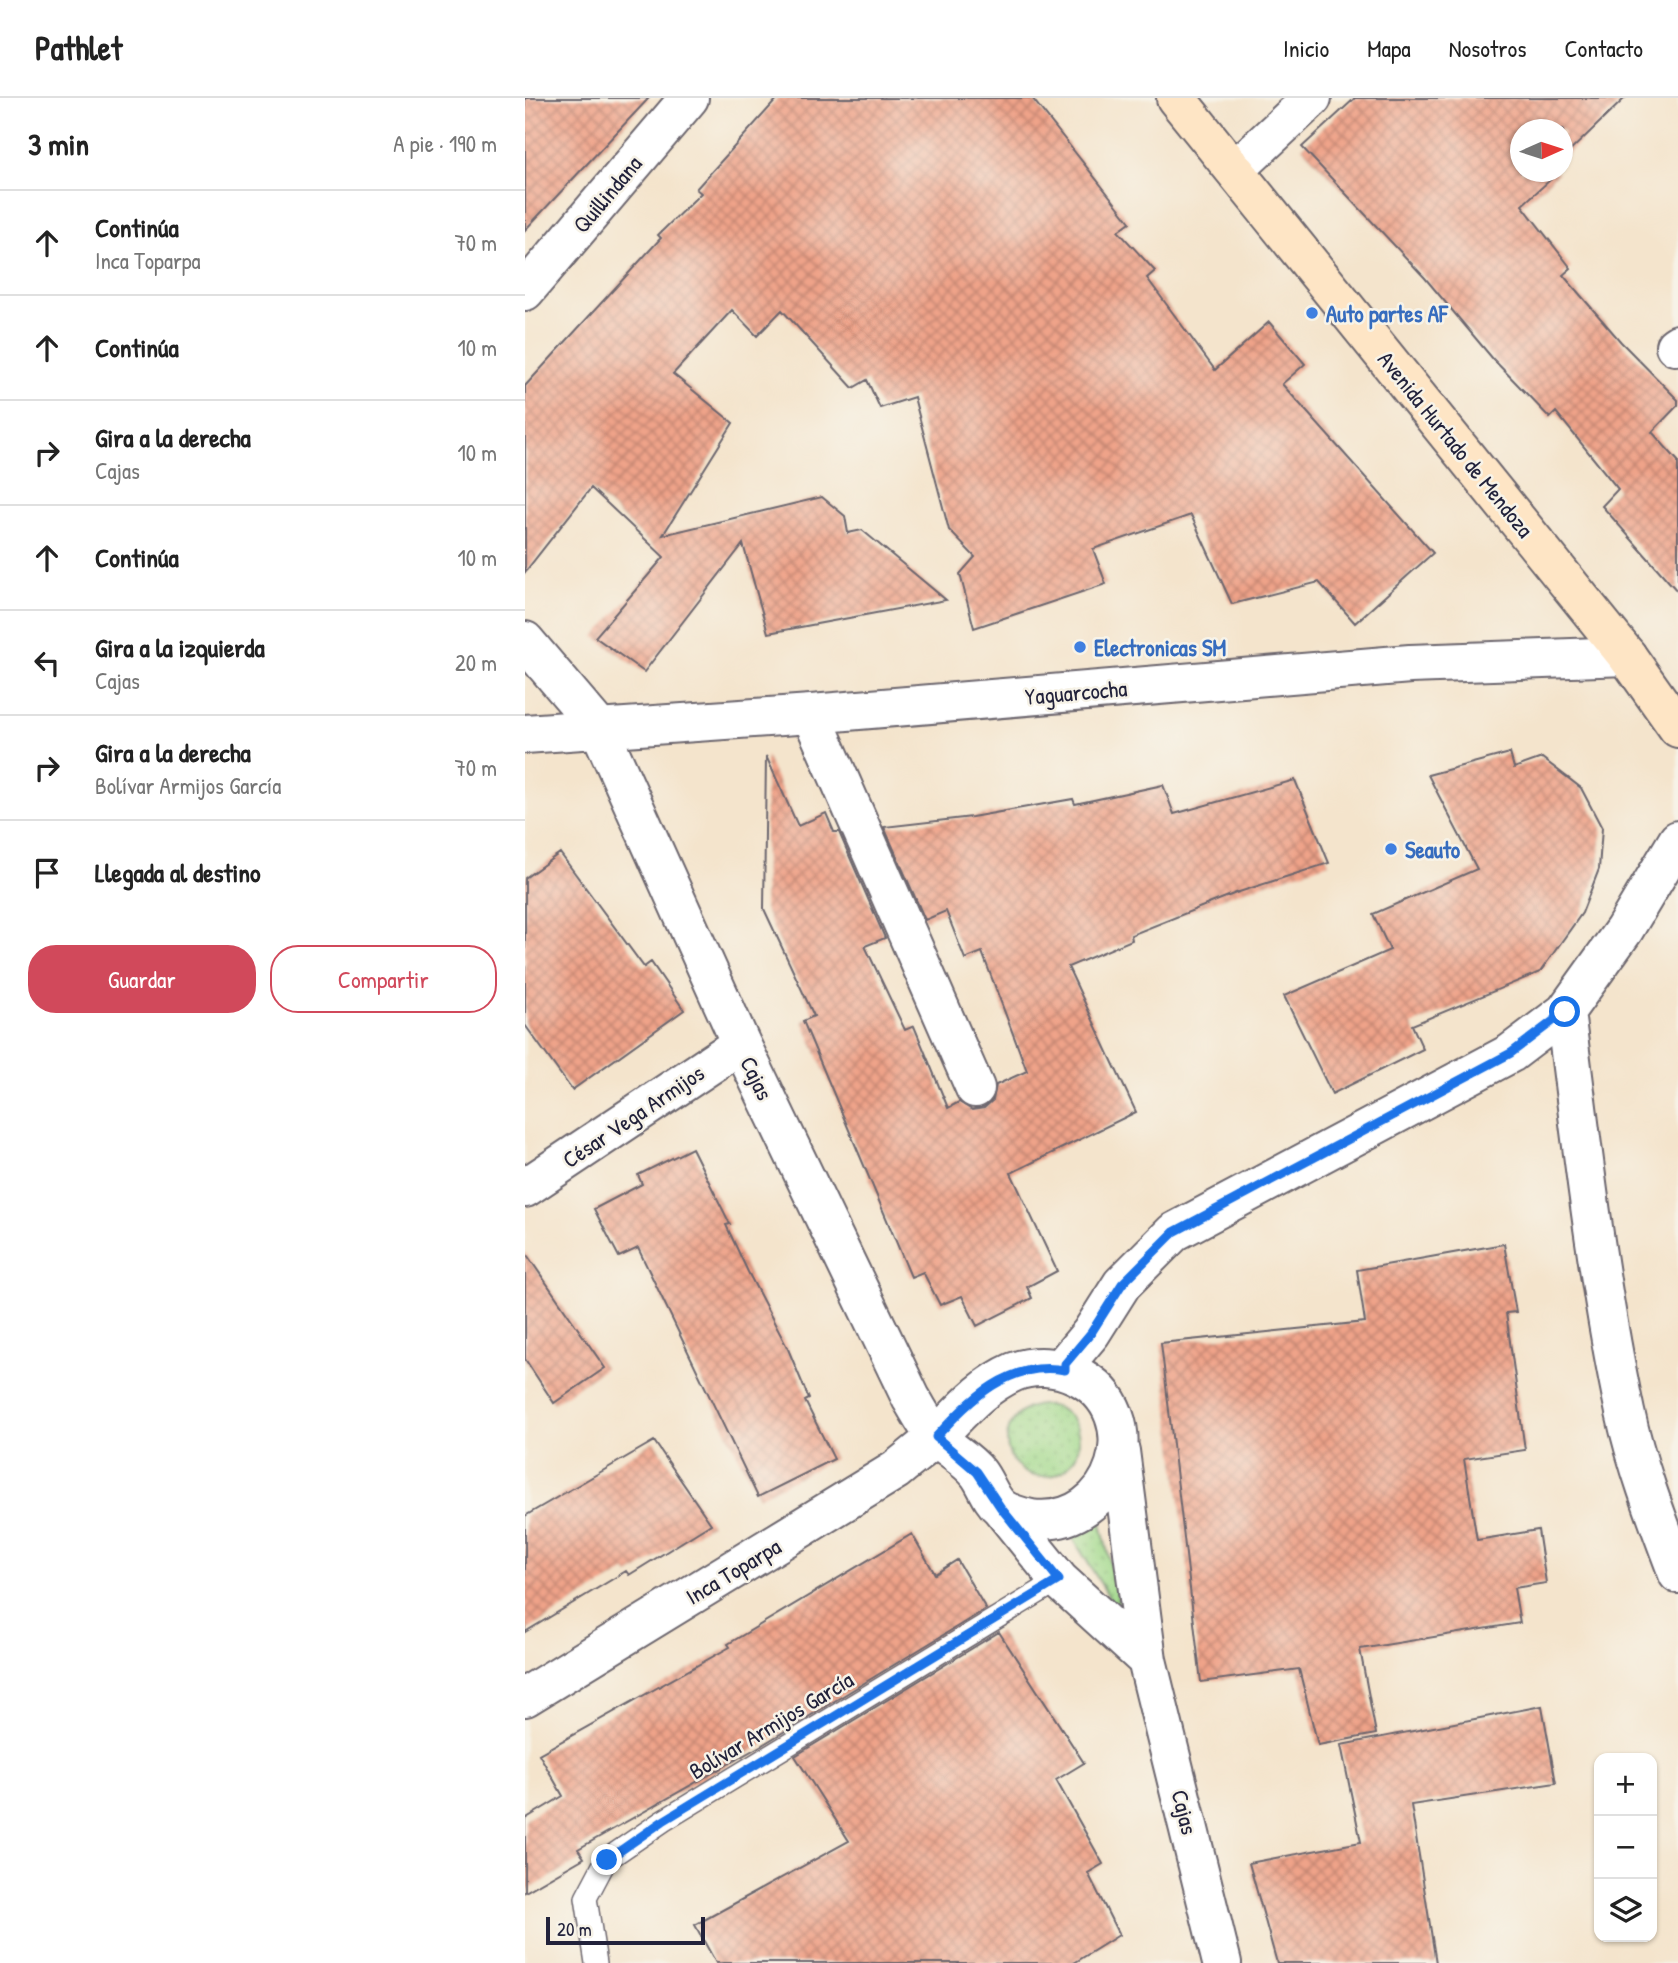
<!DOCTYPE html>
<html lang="es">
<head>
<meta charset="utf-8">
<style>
	:root { --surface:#fff; --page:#f6f6f6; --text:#222; --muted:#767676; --line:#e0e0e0; --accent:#d1495b }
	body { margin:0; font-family:"Patrick Hand",sans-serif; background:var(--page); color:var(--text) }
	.controls { position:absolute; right:21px; bottom:21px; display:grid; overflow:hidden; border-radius:14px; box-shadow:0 2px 5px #0004 }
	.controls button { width:63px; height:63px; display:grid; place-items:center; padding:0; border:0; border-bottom:2px solid var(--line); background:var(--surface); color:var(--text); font:35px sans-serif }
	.compass { position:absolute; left:985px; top:21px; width:63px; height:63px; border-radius:50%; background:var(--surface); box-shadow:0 2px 5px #0004; rotate:87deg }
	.scale { position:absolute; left:21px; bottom:18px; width:159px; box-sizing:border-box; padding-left:7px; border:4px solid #22223b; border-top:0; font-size:19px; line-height:24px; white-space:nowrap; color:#22223b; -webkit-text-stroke:5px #f7f3e8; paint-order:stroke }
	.stop { position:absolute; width:21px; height:21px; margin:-16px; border:5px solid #1a73e8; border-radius:50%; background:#fff }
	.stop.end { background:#1a73e8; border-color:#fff; box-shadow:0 2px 7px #0008 }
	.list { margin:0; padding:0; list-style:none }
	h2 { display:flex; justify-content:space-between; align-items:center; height:91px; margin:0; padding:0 28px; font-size:30px }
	h2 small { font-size:23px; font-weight:400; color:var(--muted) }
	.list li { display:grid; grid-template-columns:46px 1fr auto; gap:21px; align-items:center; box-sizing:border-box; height:105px; padding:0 28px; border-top:2px solid var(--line) }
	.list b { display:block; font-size:26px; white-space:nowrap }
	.list p { margin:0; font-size:23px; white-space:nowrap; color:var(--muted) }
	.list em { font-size:23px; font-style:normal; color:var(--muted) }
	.actions { display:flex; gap:14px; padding:21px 28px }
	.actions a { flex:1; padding:16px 0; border:2px solid var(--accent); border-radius:28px; text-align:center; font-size:24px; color:var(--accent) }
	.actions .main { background:var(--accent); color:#fff }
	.icon { flex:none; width:38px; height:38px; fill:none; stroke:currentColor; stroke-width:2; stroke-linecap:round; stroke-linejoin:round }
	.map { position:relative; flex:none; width:1153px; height:1865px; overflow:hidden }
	header { display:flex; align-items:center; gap:42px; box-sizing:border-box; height:98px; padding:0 35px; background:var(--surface); border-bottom:2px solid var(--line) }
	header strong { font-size:33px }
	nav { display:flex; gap:38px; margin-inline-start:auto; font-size:24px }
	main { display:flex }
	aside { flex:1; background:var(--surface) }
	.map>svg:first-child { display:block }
	.grass { fill:url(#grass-dots); stroke:#627e63; stroke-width:2 }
	.building { fill:url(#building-cross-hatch) }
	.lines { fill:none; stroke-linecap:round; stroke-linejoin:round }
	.service-casing { stroke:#6c666e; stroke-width:24 }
	.minor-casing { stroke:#6c666e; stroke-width:42 }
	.secondary-casing { stroke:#6c666e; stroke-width:42 }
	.service { stroke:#fff; stroke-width:21 }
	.minor { stroke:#fff; stroke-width:38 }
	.secondary { stroke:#fee5c5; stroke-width:38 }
	.route { stroke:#1a73e8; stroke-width:9 }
	.shop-dot { fill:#3f7fe0; stroke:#f7f3e8; stroke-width:2.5 }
	.labels { text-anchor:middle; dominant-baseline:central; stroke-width:5; stroke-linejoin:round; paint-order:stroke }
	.street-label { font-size:23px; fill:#22223b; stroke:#f7f3e8 }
	.shop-label { font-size:23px; font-weight:bold; fill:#366cbe; stroke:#f7f3e8; text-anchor:start }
</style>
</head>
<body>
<header>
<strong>Pathlet</strong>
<nav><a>Inicio</a><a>Mapa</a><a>Nosotros</a><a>Contacto</a></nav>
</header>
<main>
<aside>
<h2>3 min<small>A pie · 190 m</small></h2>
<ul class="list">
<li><svg class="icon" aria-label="ahead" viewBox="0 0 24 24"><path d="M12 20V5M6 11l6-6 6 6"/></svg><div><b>Continúa</b><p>Inca Toparpa</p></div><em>70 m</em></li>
<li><svg class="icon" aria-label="ahead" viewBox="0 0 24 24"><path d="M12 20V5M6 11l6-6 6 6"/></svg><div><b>Continúa</b></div><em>10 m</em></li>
<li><svg class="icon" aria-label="right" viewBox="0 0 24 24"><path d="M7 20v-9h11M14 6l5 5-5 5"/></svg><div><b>Gira a la derecha</b><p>Cajas</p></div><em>10 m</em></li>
<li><svg class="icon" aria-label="ahead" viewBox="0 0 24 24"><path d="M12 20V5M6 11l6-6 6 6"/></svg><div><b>Continúa</b></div><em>10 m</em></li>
<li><svg class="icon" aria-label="left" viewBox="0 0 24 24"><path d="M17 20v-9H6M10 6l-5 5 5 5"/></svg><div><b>Gira a la izquierda</b><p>Cajas</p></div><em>20 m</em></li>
<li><svg class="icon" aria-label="right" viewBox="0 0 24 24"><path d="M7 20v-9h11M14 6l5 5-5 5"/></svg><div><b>Gira a la derecha</b><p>Bolívar Armijos García</p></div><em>70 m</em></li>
<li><svg class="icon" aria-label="arrive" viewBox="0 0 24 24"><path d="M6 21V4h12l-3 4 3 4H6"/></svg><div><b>Llegada al destino</b></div></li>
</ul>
<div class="actions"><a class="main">Guardar</a><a>Compartir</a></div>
</aside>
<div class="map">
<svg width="1153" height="1865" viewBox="0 0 1153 1865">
	<defs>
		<pattern id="grass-dots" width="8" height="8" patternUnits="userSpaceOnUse" patternTransform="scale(1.75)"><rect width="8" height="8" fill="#a1d98b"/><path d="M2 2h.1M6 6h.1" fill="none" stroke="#8aba79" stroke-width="1.8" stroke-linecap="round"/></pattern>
		<pattern id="building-cross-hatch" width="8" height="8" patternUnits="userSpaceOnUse" patternTransform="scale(1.75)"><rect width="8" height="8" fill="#efa389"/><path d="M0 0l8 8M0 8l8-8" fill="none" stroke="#c18471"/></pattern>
	</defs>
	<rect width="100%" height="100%" fill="#f7f3e8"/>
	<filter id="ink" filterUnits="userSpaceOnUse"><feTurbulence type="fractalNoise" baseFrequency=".0143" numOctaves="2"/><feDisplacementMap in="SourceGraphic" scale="14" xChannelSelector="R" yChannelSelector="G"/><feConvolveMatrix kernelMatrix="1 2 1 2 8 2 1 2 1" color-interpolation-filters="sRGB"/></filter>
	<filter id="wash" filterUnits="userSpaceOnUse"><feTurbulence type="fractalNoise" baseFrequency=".00686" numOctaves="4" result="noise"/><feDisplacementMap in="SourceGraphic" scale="28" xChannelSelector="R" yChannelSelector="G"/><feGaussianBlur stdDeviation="1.57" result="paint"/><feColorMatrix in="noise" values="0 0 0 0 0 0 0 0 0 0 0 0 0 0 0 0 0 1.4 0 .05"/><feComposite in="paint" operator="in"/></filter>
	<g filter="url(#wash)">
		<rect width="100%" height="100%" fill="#f4e4cc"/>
		<path class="grass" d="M482 1343a36 36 0 1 1 72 0a36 36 0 1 1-72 0Z
			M575,1421l23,101 -52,-85z"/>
		<g id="blocks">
			<path class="building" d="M0,0h124l-124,132z
				M253,0h254l98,124 -12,9 37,40 -8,7 68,92 54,-48 36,42 -23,20 151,169 -78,70 -36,-41 -87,22 -41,-89 -98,34 13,35 -132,44 -14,-54 15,-17 -26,-27 -35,-133 -34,11 -13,-28 -14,8 -71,-78 -25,26 -25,-26 -59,64 60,49 -70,112 159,-38 23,19 3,17 14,-3 84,70 -178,33 -25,-89 -99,128 -49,-35 69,-80 -73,-69 -66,84v-186l136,-148 -3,-3 43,-42 -5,-4z
				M830,0h270l-62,60v-28h-42v42h38l-37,33 49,63 -8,7 58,67 57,58v5l-26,27 26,29v131l-76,-86 16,-17 -62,-77 -6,6 -57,-59 -68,-81 -123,-131z
				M985,655l4,15 28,-10 39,30 21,40 -3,41 -17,44 -42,59 -128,53 11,24 -91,45 -48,-98 106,-46 -17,-36 104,-45 -49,-94z
				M241,658l32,70 28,-13 8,19h5l46,106 -20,8 40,84 9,-4 34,82 11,-6 13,8 12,-2 9,-8 3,-15 31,-14 -45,-119 -17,7 -19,-48 -21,9 -41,-93 88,-10 101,-18 2,5 88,-19 11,29 121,-34 34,83 -93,30 -105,42 1,5 -64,27 68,145 -125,61 46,98 -30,16 5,11 -55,28 -15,-30 -22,9 -17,-33 -12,5 -108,-256 11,-5 -50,-107z
				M35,755l84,114 7,-5 33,48 -112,80 -47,-65v-147z
				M167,1050l38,76 -4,1 22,47 40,77 21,50 -4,2 29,58 -76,38 -120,-249 -19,9 -25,-48 48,-25 -4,-9z
				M979,1146l12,68 -10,1 19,137 -61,9 13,81 61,-10 8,53 -32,5 6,35 -160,26 16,85 -58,11 -19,-76 -98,13 -40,-339 204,-21 -8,-52z
				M0,1154l80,116 -51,35 -29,-44z
				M129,1343l57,83 -82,51 -3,-4 -101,61v-116z
				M387,1436l23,40 22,-14 29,49 -224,136 -184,104 6,9 -59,34v-73l38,-23 -24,-42 191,-107 -2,-3z
				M474,1534l85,131 -28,17 47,84 -15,9 31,62 -45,28h-358l-21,-38 154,-84 -54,-85z
				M1017,1608l14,77 -145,22 25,158h-159l-28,-100 112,-21 -20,-97z"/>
		</g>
	</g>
	<g filter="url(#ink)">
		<use href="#blocks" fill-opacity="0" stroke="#6c666e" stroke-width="2"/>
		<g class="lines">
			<defs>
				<path id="service" d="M71,1865l-10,-65 20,-38 57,-39 396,-241"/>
				<path id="minor" d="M711,71l76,-71
					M0,193l164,-193
					M1150,248l3,-2
					M0,543l74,87 142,316 170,354c8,13 16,29 26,40 12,12 30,21 41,35 8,10 12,26 23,35 8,6 21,9 30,11 85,11 123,-106 45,-144 -19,-9 -42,-11 -62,-3 -32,14 -53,40 -77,64 -13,12 -28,23 -41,34l-371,227
					M286,616l164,374
					M0,636l286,-20 599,-50 217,-8
					M1040,914c17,133 32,268 60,400 12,55 33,109 53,162
					M0,1090l216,-144
					M540,1272v-6l26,-31 31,-49 52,-52 337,-179 54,-41 59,-82 54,-90
					M595,1353l27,209 75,303
					M476,1410l58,72 88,80"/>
				<path id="secondary" d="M651,0l451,558 51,72"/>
			</defs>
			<use href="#service" class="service-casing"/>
			<use href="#minor" class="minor-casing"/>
			<use href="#secondary" class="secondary-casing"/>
			<use href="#service" class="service"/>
			<use href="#minor" class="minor"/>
			<use href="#secondary" class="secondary"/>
		</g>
	</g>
	<g class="lines" filter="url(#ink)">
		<path class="route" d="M82,1762l56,-39 396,-241 -58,-72 -24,-36 -41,-35c35,-38 73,-77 129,-67v-6l26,-31 31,-49 52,-52 337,-179 54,-41"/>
	</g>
	<g class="shop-dot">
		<circle cx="787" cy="215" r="7"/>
		<circle cx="555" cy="549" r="7"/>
		<circle cx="866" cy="751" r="7"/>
	</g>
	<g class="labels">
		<g class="street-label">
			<text transform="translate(82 96) rotate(-50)">Quillindana</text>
			<text transform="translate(931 346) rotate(51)">Avenida Hurtado de Mendoza</text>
			<text transform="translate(551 594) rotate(-5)">Yaguarcocha</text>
			<text transform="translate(232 980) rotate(64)">Cajas</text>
			<text transform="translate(108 1018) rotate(-34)">César Vega Armijos</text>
			<text transform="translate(208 1473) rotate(-31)">Inca Toparpa</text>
			<text transform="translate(246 1627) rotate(-31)">Bolívar Armijos García</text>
			<text transform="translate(660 1714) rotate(76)">Cajas</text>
		</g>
		<g class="shop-label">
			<text x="801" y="215">Auto partes AF</text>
			<text x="569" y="549">Electronicas SM</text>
			<text x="880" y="751">Seauto</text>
		</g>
	</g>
</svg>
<div class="controls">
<button>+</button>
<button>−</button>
<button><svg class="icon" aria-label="layers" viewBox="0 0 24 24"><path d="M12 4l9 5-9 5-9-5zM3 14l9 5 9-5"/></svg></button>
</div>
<svg class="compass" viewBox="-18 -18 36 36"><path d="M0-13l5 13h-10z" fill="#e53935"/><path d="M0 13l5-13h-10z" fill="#767676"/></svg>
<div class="scale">20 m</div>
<div class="stop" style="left:1040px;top:914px"></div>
<div class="stop end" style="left:82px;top:1762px"></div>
</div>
</main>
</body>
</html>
